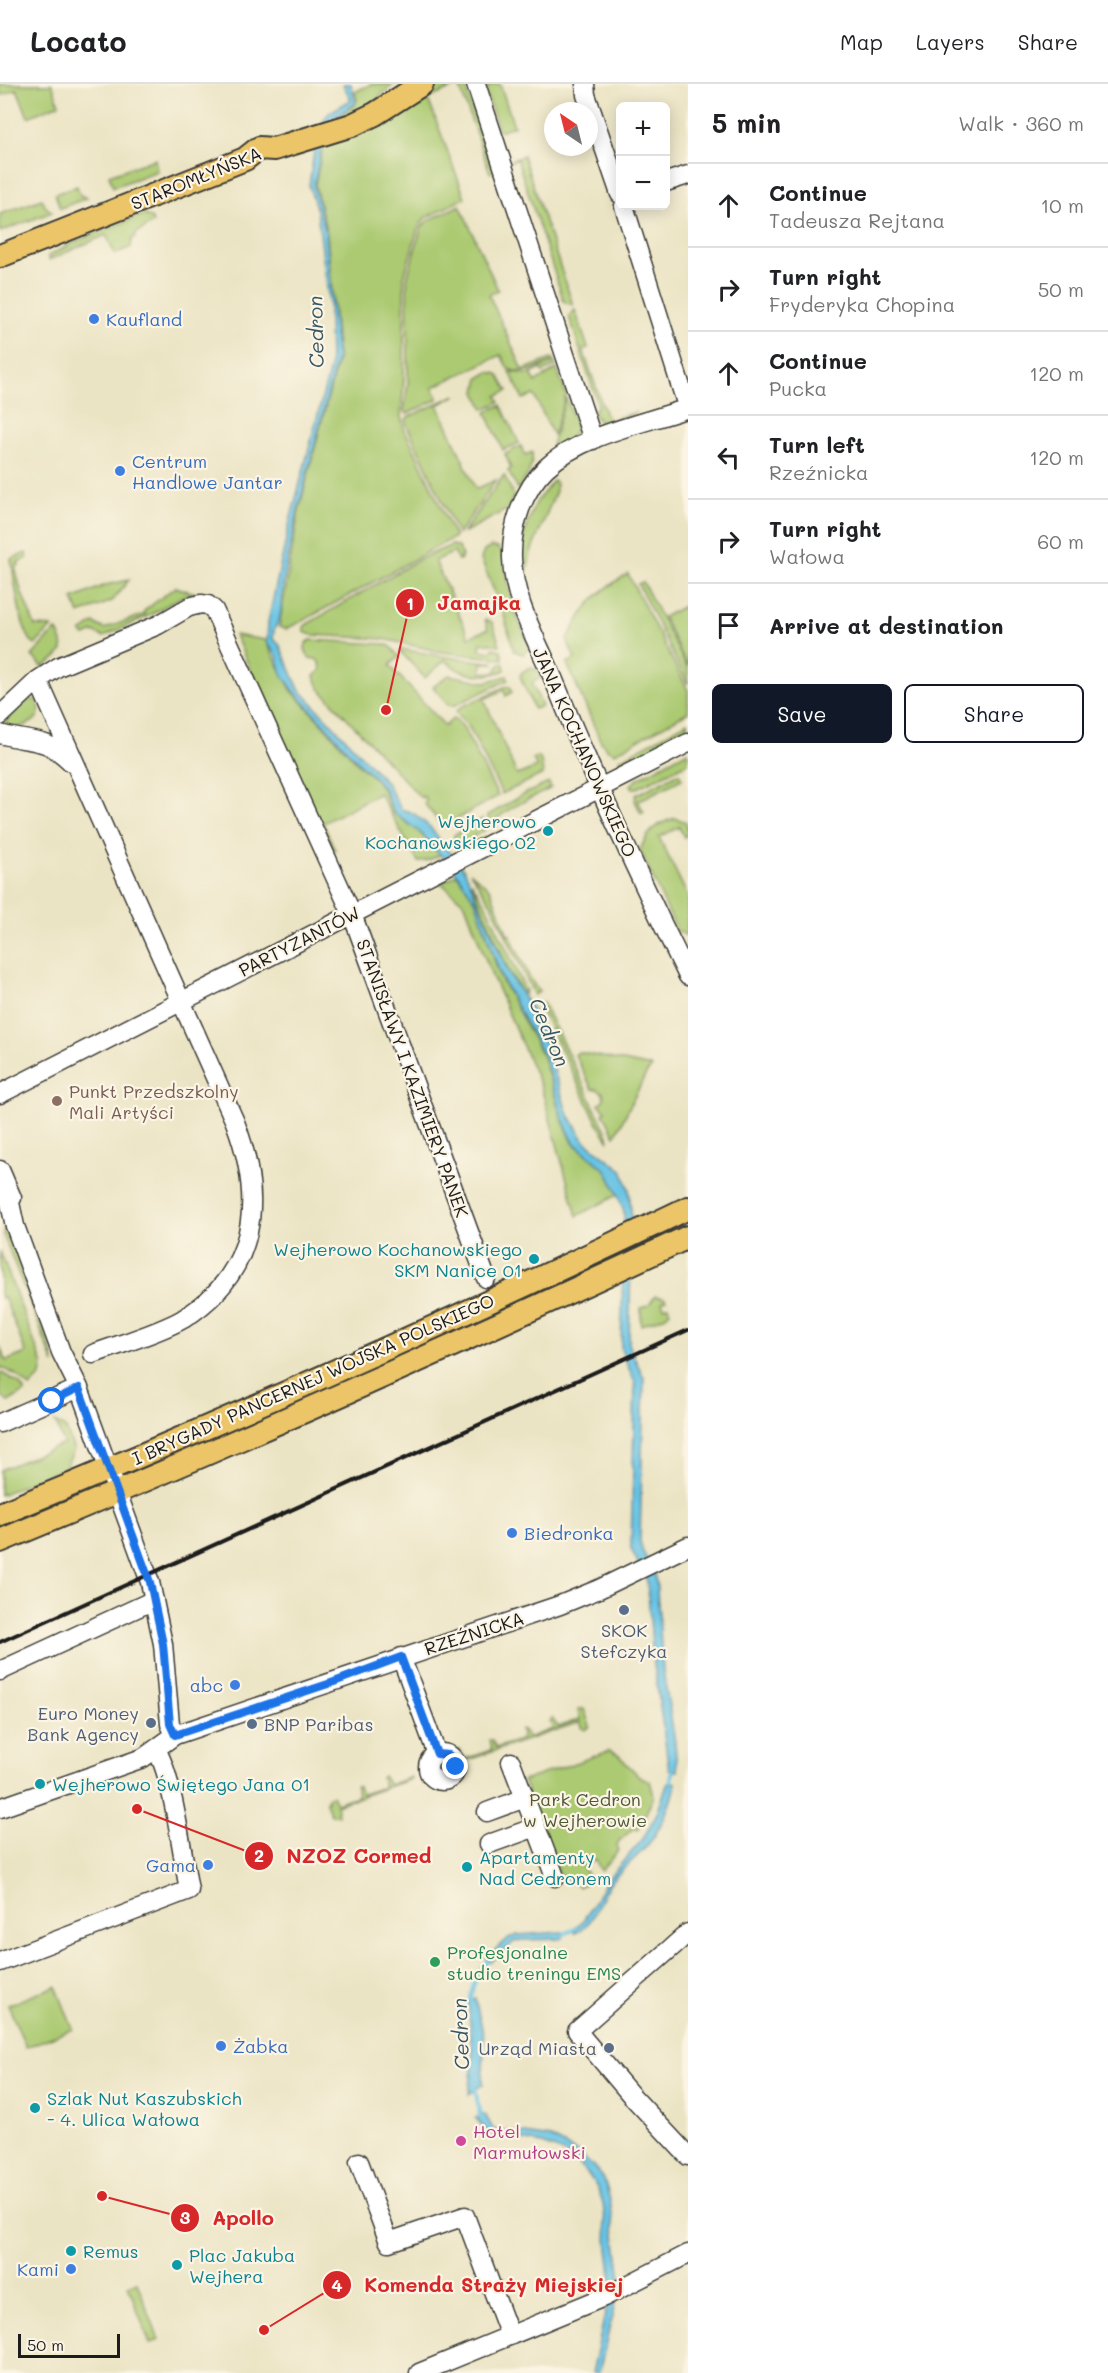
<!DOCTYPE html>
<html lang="en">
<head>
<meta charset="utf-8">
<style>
	:root { --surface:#fff; --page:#f6f6f6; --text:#202124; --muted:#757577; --line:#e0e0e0; --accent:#111827 }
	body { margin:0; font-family:Mali,sans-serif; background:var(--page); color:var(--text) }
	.controls { position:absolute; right:18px; top:18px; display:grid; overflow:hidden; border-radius:9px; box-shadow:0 3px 15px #0003 }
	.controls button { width:54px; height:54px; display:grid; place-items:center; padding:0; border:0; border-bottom:2px solid var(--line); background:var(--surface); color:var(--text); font:30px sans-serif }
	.compass { position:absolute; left:544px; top:18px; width:54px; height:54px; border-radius:50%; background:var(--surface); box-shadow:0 3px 15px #0003; rotate:325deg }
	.scale { position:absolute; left:18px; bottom:15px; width:102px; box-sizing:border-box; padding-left:6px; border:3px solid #1c1c1c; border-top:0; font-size:16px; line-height:21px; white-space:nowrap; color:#1c1c1c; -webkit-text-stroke:4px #fcf5e5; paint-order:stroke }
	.stop { position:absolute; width:18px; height:18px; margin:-14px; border:4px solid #1a73e8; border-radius:50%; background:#fff }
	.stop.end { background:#1a73e8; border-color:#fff; box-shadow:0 2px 6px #0008 }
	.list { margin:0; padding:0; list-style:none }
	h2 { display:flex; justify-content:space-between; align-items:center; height:78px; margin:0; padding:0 24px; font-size:26px }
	h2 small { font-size:20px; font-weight:400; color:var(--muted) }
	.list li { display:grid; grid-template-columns:39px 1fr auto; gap:18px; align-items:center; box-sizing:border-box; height:84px; padding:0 24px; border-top:2px solid var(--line) }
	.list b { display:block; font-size:22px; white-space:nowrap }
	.list p { margin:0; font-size:20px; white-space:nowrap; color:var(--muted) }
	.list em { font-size:20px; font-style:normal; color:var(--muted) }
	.actions { display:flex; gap:12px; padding:18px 24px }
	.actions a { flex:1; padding:14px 0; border:2px solid var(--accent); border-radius:9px; text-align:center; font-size:21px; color:var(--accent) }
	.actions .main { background:var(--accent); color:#fff }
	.icon { flex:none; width:33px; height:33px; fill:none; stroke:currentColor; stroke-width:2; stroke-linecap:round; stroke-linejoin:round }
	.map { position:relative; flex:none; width:688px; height:2289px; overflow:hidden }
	header { display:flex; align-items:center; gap:36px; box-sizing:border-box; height:84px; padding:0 30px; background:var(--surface); border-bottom:2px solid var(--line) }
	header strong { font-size:28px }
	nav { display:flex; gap:33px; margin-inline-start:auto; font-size:21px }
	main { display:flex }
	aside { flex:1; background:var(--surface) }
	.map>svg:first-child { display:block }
	.green { fill:#acca72; stroke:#647347; stroke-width:1.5 }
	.water { fill:#66c3e4; stroke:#417080; stroke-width:1.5 }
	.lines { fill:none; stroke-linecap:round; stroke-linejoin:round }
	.stream { stroke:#66c3e4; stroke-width:4 }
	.minor-casing { stroke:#3b3a35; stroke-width:21 }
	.major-casing { stroke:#3b3a35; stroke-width:26 }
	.minor { stroke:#fff; stroke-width:18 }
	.major { stroke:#ecc569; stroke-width:22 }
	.rail { stroke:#1c1c1c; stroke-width:4 }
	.route { stroke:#1a73e8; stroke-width:8 }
	.shop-dot { fill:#3f7fe0; stroke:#fcf5e5; stroke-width:2 }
	.culture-dot { fill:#0f9aa8; stroke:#fcf5e5; stroke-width:2 }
	.education-dot { fill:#8d6e63; stroke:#fcf5e5; stroke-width:2 }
	.service-dot { fill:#5c6f8a; stroke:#fcf5e5; stroke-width:2 }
	.leisure-dot { fill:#2e9e5b; stroke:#fcf5e5; stroke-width:2 }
	.hotel-dot { fill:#d1479c; stroke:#fcf5e5; stroke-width:2 }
	.labels { text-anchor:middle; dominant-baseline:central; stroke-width:4.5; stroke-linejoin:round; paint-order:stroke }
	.street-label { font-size:18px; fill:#1c1c1c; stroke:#fcf5e5 }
	.shop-label { font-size:18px; fill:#366cbe; stroke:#fcf5e5; text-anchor:start }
	.culture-label { font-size:18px; fill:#0d838f; stroke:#fcf5e5; text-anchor:start }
	.education-label { font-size:18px; fill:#785e54; stroke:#fcf5e5; text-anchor:start }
	.service-label { font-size:18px; fill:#4e5e75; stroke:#fcf5e5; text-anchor:end }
	.park-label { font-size:18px; fill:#4e593a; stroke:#fcf5e5 }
	.leisure-label { font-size:18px; fill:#27864d; stroke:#fcf5e5; text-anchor:start }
	.hotel-label { font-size:18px; fill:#b23c85; stroke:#fcf5e5; text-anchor:start }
	.water-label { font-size:20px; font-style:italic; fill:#365662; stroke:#fcf5e5 }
	.leader { fill:none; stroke:#d62828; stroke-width:2 }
	.callout-dot { fill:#d62828; stroke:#fcf5e5; stroke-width:2 }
	.mark-label { font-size:18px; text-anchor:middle; font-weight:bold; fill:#fff }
	.callout-label { font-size:20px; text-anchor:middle; font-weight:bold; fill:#d62828; stroke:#fcf5e5; stroke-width:4.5; stroke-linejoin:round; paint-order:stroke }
</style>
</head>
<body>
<header>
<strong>Locato</strong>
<nav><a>Map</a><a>Layers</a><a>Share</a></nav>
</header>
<main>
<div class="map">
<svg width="688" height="2289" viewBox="0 0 688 2289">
	<rect width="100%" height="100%" fill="#fcf5e5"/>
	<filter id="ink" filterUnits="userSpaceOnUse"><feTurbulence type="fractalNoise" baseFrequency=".0167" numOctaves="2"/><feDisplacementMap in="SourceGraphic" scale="12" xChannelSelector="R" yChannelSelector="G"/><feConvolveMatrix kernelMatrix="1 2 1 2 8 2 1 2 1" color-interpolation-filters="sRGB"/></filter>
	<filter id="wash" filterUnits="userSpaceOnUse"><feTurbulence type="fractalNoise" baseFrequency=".008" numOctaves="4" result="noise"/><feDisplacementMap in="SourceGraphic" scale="24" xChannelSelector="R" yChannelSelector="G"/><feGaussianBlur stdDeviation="1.35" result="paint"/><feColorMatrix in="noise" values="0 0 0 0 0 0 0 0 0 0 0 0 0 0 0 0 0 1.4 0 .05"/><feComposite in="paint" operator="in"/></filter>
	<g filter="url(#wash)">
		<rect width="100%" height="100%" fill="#ebe4c4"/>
		<path class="green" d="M0,0h52l7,20 -31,13 -11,-28 -17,7z
			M371,0l22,1 -28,24 -33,10 23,-13 2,-7 -2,-7z
			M439,0h29l-2,4 28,83 -4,2 -31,-88 -31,14 37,99 -40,20 -7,10 -14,49v102l-3,38 3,11 51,109 -149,82 -20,10 -7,-2 20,-117 39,-151 -11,-126 -12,-48 7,-34 1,-6z
			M487,0h13l14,42 -15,5 -14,-41 4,-2z
			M523,71l50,150 -9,-3 -47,-143 -8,3z
			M155,75l2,12 -44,16 -4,-12z
			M77,102l3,9 7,3 -27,10 -5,-14z
			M42,115l3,7 7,6 -52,20v-18z
			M460,121l38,85 -9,5 34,75 30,-12 1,2c-16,7 -29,16 -46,9l-7,-14 -68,32 5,12 -31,15 -3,-3 4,-29 -1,-104 14,-50 6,-7z
			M144,130l8,5 1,4 -18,11 1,3 -4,2 -1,8 -16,7 -9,-19 -57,25 -1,-4 29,-15z
			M575,226l13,38 -5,2 25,71 28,-9 -25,13 -12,-3 -6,-10 5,-7 -29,-89z
			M554,278l2,4 -13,6 -2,-3 -10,5 5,8 21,-13 9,26 -13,40 -19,-40 -11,4 -13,-27 18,2z
			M489,288l9,2 10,17 -11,5 3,6 -16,7 -8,-17 3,-14z
			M456,311l-18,10 38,84 20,-9 -38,55 -53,-114 3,-4z
			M566,313l10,30c-3,11 -13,17 -24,18z
			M501,321l18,38 -16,7 -17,-38z
			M521,362l4,9 7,-3c2,15 -5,25 -14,37l-10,-18 3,-3 -6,-14z
			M504,391l10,21 -6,13 -45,24z
			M553,397l3,2v8l-25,61 -5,22c-14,-10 3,-57 10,-71 5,-8 12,-15 17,-22z
			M452,461l6,2 4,7 -1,5 -3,1 -4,-8 -19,9 34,76 19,-8 -3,-9 7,2 8,23 -19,-3 -1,8 12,2 1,-4 8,2 2,9 -61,-7 -58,-13 -72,-4 -8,-3v-5l3,-3 113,-65z
			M491,463l7,1 5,6 9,49 -11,5 -20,-49 3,-8z
			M26,469l2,5 -10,4 1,3 -4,2 6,24 14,35 17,1 -17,18c-16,-13 -20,-65 -24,-86z
			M628,490l60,116v22l-73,41 -7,-3 -7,-8 -34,-79 8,-4 -8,-19c20,-36 24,-44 61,-66z
			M129,496l-17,21 -33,13 -6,-15 33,-14z
			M643,498l45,88v14l-50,-100z
			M175,503l20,6 -12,3 -33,19 -47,22 -9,-5 -9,4 -4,-4 13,-9 10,6 41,-15 -1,-3z
			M688,520v63l-25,-50z
			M513,524l16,36v5l-6,5 -9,-3 -11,-39z
			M56,546c14,20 4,26 -13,37l-11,-11z
			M235,551l30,5 27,51 69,76 15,12 8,13 9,21 23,16 24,26 -11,5 -11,2 -39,-69 -56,30 12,27 -3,1z
			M311,556l72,4 7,2 9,11 -9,8 1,2 54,59 9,-8 9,9 35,69 -55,31 -19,-24 3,-3 -4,-4 -2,2 -101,-109 -6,-13 7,-6 -1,-7 -4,-4 -7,-1 -4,-9 1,-6z
			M401,565l46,8 48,6h-13l-1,9 14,1 5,-10 4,1 1,6c-21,9 -43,7 -60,-10l-20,18 -25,-27z
			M531,583l8,4 3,6 -10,6 10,23 -8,3 -14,-33 2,-4z
			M449,591l36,7 22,-6 1,4 -55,26 -5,-1 -15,-18z
			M510,602l2,6 -6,4 -2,-6 -20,9 33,76 20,-8 -4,-8 5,-2 3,3 2,14 -41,20 -33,-67 -13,-15 3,-4 45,-21z
			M32,615l5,2c10,18 -13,29 -29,26l-3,-6 23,-21z
			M688,638v11l-65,35 -3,-9z
			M688,667v12l-51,25h-4l-2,-3 6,-6z
			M679,689l3,6 -44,22 6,11 -3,1 -6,-12 1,-6z
			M549,699l2,5c-20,11 -42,18 -60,36l-4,-8 35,-21z
			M675,734l11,4 2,12 -4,3 -5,-10 -20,10 29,60 -1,39 -10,-5 -37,-81c9,-20 14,-25 35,-32z
			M482,735l5,9 -31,20 -3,-7 1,-6z
			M470,788l20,17 18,46h2l21,45 8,12 -5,3 -43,-92z
			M457,790l19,28 24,75 43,80 19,62 11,24 33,27 12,25 -41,21 -36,-129 -49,-111 -27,-72 -24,-21z
			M471,797l13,20 42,90 -3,1 2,3 -15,-21z
			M543,919l65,132 1,6 -10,-15 -60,-121z
			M578,968l74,15 -6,7 -31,62 -12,-23 3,-2 -7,-7 5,-5 -1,-6 -6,-4h-5l-17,-34z
			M5,1134l48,137 1,9 -50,-127z
			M0,1167l43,114 -2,11 -11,11 -14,-12 -16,-8v-21l6,15 20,-8 -22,-56 -3,1 -1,-3z
			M589,1182l-31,19 -225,104 30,-18z
			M655,1212l10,2 1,2 -4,2 2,5 4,-1 2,5 -4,5 -25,9v-17l8,-3z
			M0,1288l19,11 6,9 -17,10 -8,-7z
			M55,1338l11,7 8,21 -9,18 -65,27v-25l64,-26z
			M578,1625h6l6,17 -4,4 -3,-1 -3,-7 -115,39 2,9 -8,3 -1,-10 -5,-11 7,-2 5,9 26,-9 -2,-10h3l4,8 26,-9 -1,-10 3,1 3,8 26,-9 -3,-8 2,-3 6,9 22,-8z
			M609,1667l9,4 21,21 11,5 4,15 -16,34 -4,-2 -15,13 -2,5 2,4 -18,21 -6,-11 -12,6 7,15 -12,6 -18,-13 -37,-93z
			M383,1692l6,9 22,-8v2l-75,26 2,10h-7l-5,-12 2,-7 4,-1 4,8 21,-7 -1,-10h3l3,8 22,-7 -3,-9z
			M56,1902l17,43 -47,18 -18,-42z
			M137,2198l22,58 -9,4 -22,-59z"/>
		<path class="water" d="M343,0h8l5,19 -24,16 -11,31 -7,36 12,47 11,126 -39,151 -14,70 -4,38 -6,12 -1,9 6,5 20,45 87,93 15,27 12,4 17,14 35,44 44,103 29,45 29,93 17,28 38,30 7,19 3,32 -3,125 15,32 -4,163 3,11 13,25 7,93 12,72 2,29 -8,-1 -16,-112 -6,-77 -16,-32 4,-166 -14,-34 3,-125v-12l-6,-18 -12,-24 -32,-27 -12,-25 -18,-61 -43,-80 -25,-75 -18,-27 -35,-40 -30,-23 -8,-21 -9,-12 -15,-14 -68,-75 -11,-16 -5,-18 -10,-13 1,-21 22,-101 40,-153 -1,-64 -12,-93 -8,-25 5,-34 10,-33 6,-7 21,-12z
			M668,1698l8,1c-6,23 -15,48 -32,66 -11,12 -26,23 -35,36 -12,16 -13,40 -34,48v-6l8,-6 24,-41 36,-41 15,-28z
			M563,1848v6l-4,1 -38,1 -7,2 -23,20 -5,-4 23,-20 8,-3z
			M475,1914l9,39 -1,47 -14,10 4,-33 -5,-60z
			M485,2030l8,15 58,9 28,15 25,25 6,22 11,78 -22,95h-7l20,-90 -9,-80c-9,-31 -38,-56 -70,-61 -25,-5 -41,1 -57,-24z"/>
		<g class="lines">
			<path class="stream" d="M670,1703l3,-20
				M560,1852l17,-8
				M471,1918c-1,-17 9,-32 20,-44
				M475,2003l5,29 3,4"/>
		</g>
	</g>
	<g filter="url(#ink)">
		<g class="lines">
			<defs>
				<path id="minor" d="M476,0l117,356
					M585,0l1,11 34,99
					M666,98l22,-7
					M624,122l64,203
					M688,324c-45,16 -106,26 -142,60 -23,22 -35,58 -34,90 1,42 25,82 41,120 41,101 86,200 135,298
					M38,596l197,442c29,77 23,150 -52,197 -24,14 -63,25 -90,35
					M0,632l38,-36 20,-13 100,-42 31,-18 12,-3 7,1 6,5 138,304 134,364
					M0,650c34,10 43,1 71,28
					M0,1010l688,-351
					M0,1086l12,28
					M7,1105l8,37 46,126 18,36 71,194 13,62 7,80 5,11
					M0,1339l79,-35
					M401,1573l36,97
					M0,1587l154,-71
					M428 1683a14 14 0 1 1 28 0a14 14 0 1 1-28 0Z
					M0,1724l143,-50 32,-23 385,-130 39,-16 89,-43
					M487,1728l38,-14
					M536,1743l19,50
					M489,1760l47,-17 -25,-65
					M688,1849l-111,98 54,64 57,61
					M0,1878l189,-72c-6,-31 -17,-118 -33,-140
					M359,2078l30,80 76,-26 45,120
					M419,2289l185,-76 84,-43"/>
				<path id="major" d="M0,172l245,-97 14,-11 15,1 78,-24 23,-11 47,-30
					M0,1430c232,-95 462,-197 688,-306
					M0,1457c232,-96 461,-198 688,-304"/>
			</defs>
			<use href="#minor" class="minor-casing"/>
			<use href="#major" class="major-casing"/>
			<use href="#minor" class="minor"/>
			<use href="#major" class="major"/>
			<path class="rail" d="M0,1558l688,-312"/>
		</g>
	</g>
	<g class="lines" filter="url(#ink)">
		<path class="route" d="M52,1317l27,-13 71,194 13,62 7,80 5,11 159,-53 67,-25 36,97 12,1 6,7 1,5"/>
	</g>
	<g class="shop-dot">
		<circle cx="94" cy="235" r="6"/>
		<circle cx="120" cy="387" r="6"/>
		<circle cx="512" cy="1449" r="6"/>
		<circle cx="235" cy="1601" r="6"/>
		<circle cx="208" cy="1781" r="6"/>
		<circle cx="221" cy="1962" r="6"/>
		<circle cx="71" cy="2185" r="6"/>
	</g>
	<g class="culture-dot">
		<circle cx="548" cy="747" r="6"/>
		<circle cx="534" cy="1175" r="6"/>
		<circle cx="40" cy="1700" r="6"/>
		<circle cx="467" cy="1783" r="6"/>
		<circle cx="35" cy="2024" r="6"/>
		<circle cx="71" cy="2167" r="6"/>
		<circle cx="177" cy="2181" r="6"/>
	</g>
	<circle class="education-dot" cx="57" cy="1017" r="6"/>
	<g class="service-dot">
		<circle cx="624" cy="1526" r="6"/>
		<circle cx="151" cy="1639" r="6"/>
		<circle cx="252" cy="1640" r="6"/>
		<circle cx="609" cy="1964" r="6"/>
	</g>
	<circle class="leisure-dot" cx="435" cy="1878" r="6"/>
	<circle class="hotel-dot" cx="461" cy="2057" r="6"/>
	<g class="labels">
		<g class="street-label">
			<text transform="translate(196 94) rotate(-22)">STAROMŁYŃSKA</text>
			<text transform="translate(585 668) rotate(66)">JANA KOCHANOWSKIEGO</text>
			<text transform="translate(299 857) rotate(-27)">PARTYZANTÓW</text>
			<text transform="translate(413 994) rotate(70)">STANISŁAWY I KAZIMIERY PANEK</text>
			<text transform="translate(313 1295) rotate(-24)">I BRYGADY PANCERNEJ WOJSKA POLSKIEGO</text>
			<text transform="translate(474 1549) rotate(-18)">RZEŹNICKA</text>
		</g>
		<g class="shop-label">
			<text x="106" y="235">Kaufland</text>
			<text x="132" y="377">Centrum<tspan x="132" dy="21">Handlowe Jantar</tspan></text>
			<text x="524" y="1449">Biedronka</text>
			<text x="223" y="1601" text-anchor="end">abc</text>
			<text x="196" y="1781" text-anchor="end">Gama</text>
			<text x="233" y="1962">Żabka</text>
			<text x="59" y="2185" text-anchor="end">Kami</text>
		</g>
		<g class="culture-label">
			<text x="536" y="737" text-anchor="end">Wejherowo<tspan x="536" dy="21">Kochanowskiego 02</tspan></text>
			<text x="522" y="1165" text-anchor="end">Wejherowo Kochanowskiego<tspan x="522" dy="21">SKM Nanice 01</tspan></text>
			<text x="52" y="1700">Wejherowo Świętego Jana 01</text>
			<text x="479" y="1773">Apartamenty<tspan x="479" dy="21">Nad Cedronem</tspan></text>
			<text x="47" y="2014">Szlak Nut Kaszubskich<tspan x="47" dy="21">- 4. Ulica Wałowa</tspan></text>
			<text x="83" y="2167">Remus</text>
			<text x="189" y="2171">Plac Jakuba<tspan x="189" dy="21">Wejhera</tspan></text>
		</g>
		<g class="education-label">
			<text x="69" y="1007">Punkt Przedszkolny<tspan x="69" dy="21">Mali Artyści</tspan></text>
		</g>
		<g class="service-label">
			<text x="624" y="1546" text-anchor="middle">SKOK<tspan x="624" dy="21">Stefczyka</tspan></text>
			<text x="139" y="1629">Euro Money<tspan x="139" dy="21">Bank Agency</tspan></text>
			<text x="264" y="1640" text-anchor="start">BNP Paribas</text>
			<text x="597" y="1964">Urząd Miasta</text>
		</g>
		<g class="park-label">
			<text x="585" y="1715">Park Cedron<tspan x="585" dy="21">w Wejherowie</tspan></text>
		</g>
		<g class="leisure-label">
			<text x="447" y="1868">Profesjonalne<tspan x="447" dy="21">studio treningu EMS</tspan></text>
		</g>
		<g class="hotel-label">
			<text x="473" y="2047">Hotel<tspan x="473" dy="21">Marmułowski</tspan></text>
		</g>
		<g class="water-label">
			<text transform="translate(315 248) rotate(-91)">Cedron</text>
			<text transform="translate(550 948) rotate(67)">Cedron</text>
			<text transform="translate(460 1950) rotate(-92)">Cedron</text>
		</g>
	</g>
	<path class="leader" d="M386 626L410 519M137 1725L259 1772M102 2112L185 2134M264 2246L337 2201"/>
	<g class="callout-dot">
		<circle cx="386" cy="626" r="6"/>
		<circle cx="137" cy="1725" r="6"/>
		<circle cx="102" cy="2112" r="6"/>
		<circle cx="264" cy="2246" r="6"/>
		<circle cx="410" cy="519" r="15"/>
		<circle cx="259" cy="1772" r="15"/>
		<circle cx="185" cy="2134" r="15"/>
		<circle cx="337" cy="2201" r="15"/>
	</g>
	<g class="mark-label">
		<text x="410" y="526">1</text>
		<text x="259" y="1778">2</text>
		<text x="185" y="2140">3</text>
		<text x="337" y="2208">4</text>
	</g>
	<g class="callout-label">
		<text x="479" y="526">Jamajka</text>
		<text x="359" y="1779">NZOZ Cormed</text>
		<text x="243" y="2141">Apollo</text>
		<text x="494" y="2208">Komenda Straży Miejskiej</text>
	</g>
</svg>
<div class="controls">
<button>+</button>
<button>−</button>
</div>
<svg class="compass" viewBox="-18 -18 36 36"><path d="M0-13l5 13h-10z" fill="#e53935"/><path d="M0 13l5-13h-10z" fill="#757577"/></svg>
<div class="scale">50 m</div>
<div class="stop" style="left:52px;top:1317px"></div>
<div class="stop end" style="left:456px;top:1683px"></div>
</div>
<aside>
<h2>5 min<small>Walk · 360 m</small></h2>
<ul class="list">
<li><svg class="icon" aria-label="ahead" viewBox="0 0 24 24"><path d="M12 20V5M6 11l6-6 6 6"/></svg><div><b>Continue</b><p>Tadeusza Rejtana</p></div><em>10 m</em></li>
<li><svg class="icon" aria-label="right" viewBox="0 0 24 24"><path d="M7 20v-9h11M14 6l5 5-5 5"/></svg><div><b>Turn right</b><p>Fryderyka Chopina</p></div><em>50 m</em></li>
<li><svg class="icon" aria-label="ahead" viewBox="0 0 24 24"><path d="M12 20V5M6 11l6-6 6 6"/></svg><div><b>Continue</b><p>Pucka</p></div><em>120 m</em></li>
<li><svg class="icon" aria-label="left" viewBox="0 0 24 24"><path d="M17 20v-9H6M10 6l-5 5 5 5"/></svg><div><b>Turn left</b><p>Rzeźnicka</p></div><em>120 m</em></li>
<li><svg class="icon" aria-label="right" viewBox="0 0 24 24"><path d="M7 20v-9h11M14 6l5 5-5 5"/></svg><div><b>Turn right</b><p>Wałowa</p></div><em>60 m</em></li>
<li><svg class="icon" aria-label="arrive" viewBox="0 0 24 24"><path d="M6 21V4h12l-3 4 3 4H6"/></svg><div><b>Arrive at destination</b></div></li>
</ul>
<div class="actions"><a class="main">Save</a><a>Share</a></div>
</aside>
</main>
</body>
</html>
